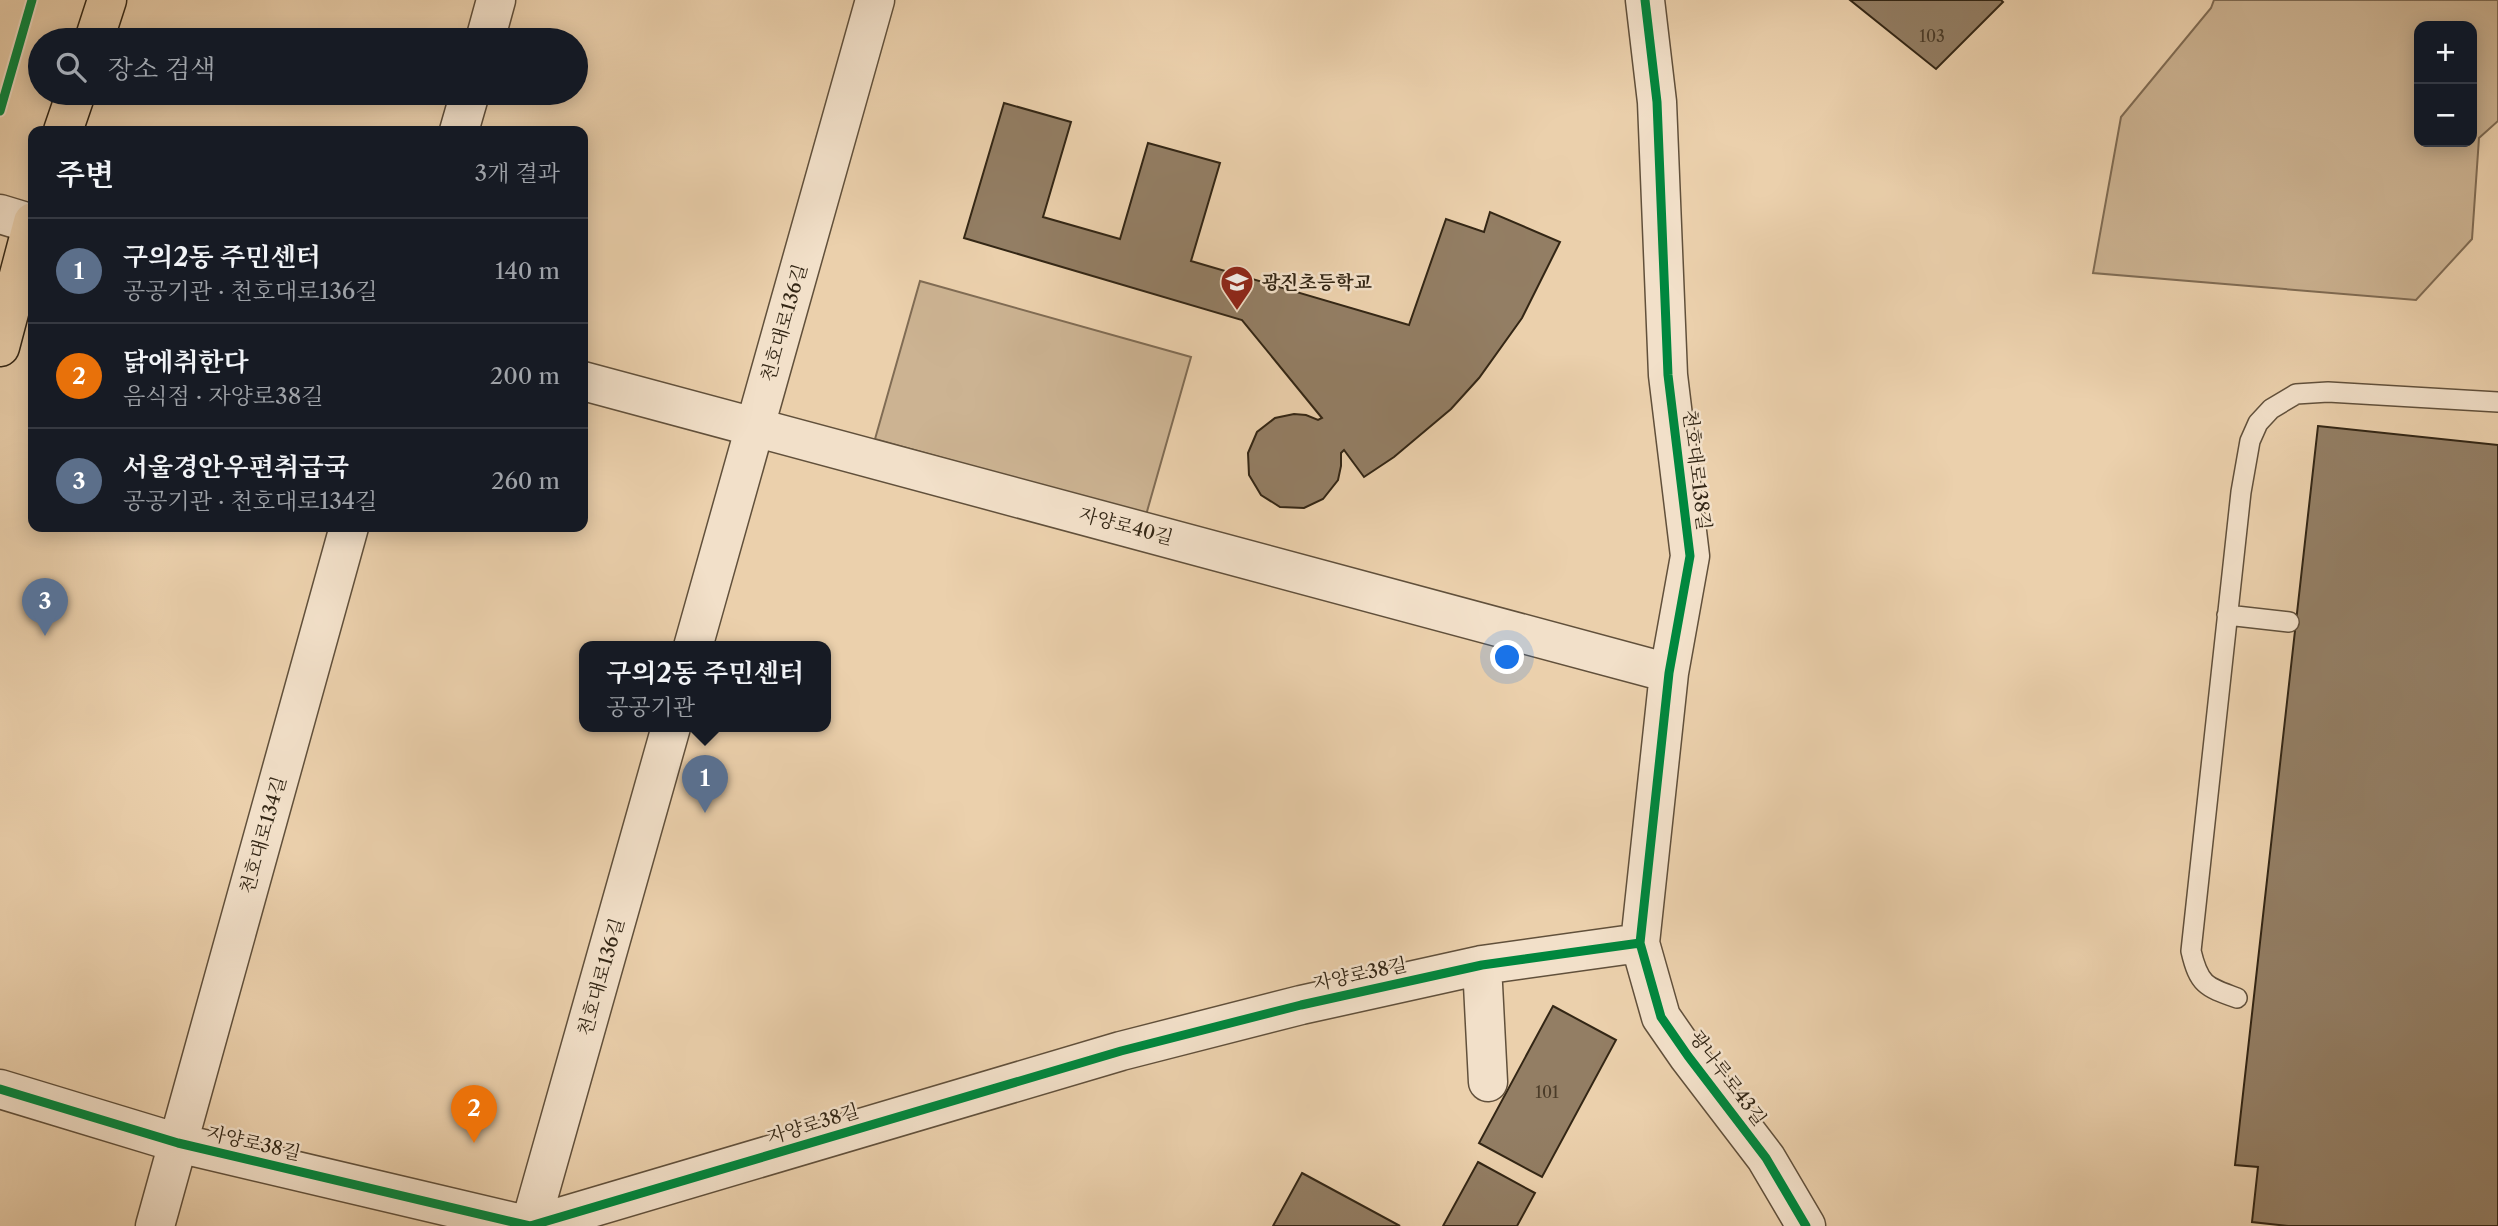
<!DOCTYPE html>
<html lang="ko">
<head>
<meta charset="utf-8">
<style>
	:root { --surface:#171b24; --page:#20242c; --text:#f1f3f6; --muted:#9ea1a6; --line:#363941; --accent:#c59692 }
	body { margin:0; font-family:"Libre Caslon Text","Noto Serif KR",serif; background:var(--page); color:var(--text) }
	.controls { position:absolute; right:21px; top:21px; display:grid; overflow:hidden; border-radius:14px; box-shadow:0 4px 18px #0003 }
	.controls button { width:63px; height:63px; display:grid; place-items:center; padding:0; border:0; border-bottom:2px solid var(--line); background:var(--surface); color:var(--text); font:35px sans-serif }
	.you { position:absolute; left:1508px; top:658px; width:24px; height:24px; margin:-18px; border:5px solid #fff; border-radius:50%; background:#1a73e8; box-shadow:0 0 0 10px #1a73e833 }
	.badge { display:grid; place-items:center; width:46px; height:46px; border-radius:50%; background:var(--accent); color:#fff; font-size:23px; font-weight:700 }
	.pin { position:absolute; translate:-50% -58px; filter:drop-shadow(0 2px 4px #0008) }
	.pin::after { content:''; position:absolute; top:37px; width:24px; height:21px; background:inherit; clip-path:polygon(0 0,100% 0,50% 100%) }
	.popup { position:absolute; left:579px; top:641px; width:252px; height:91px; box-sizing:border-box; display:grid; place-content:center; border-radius:14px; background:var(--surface); filter:drop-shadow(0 2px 5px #0005); font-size:23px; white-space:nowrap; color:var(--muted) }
	.popup b { font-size:26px; color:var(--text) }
	.popup::after { content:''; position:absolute; left:50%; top:100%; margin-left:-14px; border:14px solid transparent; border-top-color:var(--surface) }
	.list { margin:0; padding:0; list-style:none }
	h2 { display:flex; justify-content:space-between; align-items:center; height:91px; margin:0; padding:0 28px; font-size:30px }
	h2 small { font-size:23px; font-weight:400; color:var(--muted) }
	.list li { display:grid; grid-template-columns:46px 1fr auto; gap:21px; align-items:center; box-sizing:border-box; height:105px; padding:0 28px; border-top:2px solid var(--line) }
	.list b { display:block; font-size:26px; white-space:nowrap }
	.list p { margin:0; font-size:23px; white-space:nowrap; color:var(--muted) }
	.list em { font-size:23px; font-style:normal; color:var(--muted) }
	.icon { flex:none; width:38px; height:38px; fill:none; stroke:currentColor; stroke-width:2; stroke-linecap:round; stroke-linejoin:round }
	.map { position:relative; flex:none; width:2498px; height:1226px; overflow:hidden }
	.search { position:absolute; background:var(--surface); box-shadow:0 4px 18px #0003; left:28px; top:28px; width:560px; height:77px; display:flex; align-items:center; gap:18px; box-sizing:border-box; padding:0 24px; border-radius:38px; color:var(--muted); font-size:26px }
	.panel { position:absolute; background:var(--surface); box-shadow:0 4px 18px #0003; left:28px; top:126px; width:560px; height:406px; border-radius:14px }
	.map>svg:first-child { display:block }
	.green { fill:#ccb392; stroke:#806c54; stroke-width:2; fill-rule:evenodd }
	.building { fill:#937e64; stroke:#332615; stroke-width:2 }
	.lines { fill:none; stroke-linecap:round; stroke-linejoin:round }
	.lane-casing { stroke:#61503b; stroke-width:22 }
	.street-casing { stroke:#61503b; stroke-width:41 }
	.primary-casing { stroke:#332615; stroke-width:41 }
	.lane { stroke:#f2e0c9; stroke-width:19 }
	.street { stroke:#f2e0c9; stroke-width:38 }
	.primary { stroke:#ebd0ac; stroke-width:38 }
	.cycleway-casing { stroke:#f2e0c9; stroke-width:13 }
	.cycleway { stroke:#00873e; stroke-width:9 }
	.labels { text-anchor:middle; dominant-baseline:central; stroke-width:5; stroke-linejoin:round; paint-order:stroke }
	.number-label { font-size:16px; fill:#4b3c29 }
	.poi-label { font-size:19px; font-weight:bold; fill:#332615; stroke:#f2e0c9; text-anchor:start }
	.street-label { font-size:19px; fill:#332615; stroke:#f2e0c9 }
</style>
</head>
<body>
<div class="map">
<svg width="2498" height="1226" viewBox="0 0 2498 1226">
	<rect width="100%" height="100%" fill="#ebd0ac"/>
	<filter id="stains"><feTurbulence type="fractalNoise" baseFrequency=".00286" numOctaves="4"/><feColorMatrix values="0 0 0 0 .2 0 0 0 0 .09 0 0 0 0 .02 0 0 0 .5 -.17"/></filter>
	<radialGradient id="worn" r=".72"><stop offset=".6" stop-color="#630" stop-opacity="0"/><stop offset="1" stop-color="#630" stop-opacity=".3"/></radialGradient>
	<path class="green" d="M2214,0h284v121l-19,17 -7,101 -56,61 -323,-27 28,-156 90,-109zM2419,26h53v116h-53z
		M920,281l271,76 -45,158 -271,-76z"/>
	<path class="building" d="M1850,0h151l2,2 -67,67z
		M1004,103l67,19 -28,95 77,22 28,-96 72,20 -29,98 218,64 37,-106 38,13 6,-20 70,30 -38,76 -43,60 -28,31 -57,48 -30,20 -20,-27 -3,3v13l-3,14 -15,19 -19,9 -24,-1 -19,-12 -12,-20 -1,-22 9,-21 18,-14 19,-4 12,1 12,5 4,-2 -80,-98 -278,-82z
		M2318,426l180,19v781h-210l-36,-4 6,-55 -23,-2z
		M1553,1006l63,34 -74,137 -63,-34z
		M1478,1162l57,31 -18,33h-74z
		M1302,1173l98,53h-127z"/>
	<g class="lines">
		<defs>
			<path id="lane" d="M2227,615l62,7
				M2237,998c-31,-11 -38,-13 -46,-47l50,-459 9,-51 8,-18 13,-14 25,-15 32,-2 170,10"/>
			<path id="street" d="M1645,0l12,102 11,273 22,181 -21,117 -29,270 21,74 27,39 78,102 40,68
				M485,40l11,-40
				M459,131l11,-38
				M0,214l33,10
				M583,381l1086,292
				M693,647l182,-647
				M1482,965l6,117
				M0,1089l178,54 352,83 591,-175 180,-46 181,-40 158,-22
				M155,1226l194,-699
				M530,1226l141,-499"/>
			<path id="primary" d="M94,40l13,-40
				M63,131l13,-38
				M0,347l33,-125"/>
		</defs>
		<use href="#lane" class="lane-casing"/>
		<use href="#street" class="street-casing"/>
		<use href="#primary" class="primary-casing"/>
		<use href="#lane" class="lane"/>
		<use href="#street" class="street"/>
		<use href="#primary" class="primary"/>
		<defs>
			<path id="cycleway" d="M1645,0l12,102 11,273 22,181 -21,117 -29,270 21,74 27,39 78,102 40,68
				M0,111l32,-111
				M0,1089l178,54 352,83 591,-175 180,-46 181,-40 158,-22"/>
		</defs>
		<use href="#cycleway" class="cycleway-casing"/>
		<use href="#cycleway" class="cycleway"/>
	</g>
	<defs>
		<symbol id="school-pin" viewBox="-11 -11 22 30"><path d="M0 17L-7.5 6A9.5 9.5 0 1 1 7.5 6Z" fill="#8f2418" stroke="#f2e0c9"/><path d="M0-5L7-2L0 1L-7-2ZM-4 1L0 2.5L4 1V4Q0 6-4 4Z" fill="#fff"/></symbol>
	</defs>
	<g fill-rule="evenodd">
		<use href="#school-pin" x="1218" y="263" width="38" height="52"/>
	</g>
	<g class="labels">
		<g class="number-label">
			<text x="1932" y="36">103</text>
			<text x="1547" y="1092">101</text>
		</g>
		<g class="poi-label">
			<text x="1262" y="282">광진초등학교</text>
		</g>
		<g class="street-label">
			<text transform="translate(784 323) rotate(-74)">천호대로136길</text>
			<text transform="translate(1697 470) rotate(83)">천호대로138길</text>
			<text transform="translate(1126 526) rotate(15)">자양로40길</text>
			<text transform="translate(263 835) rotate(-74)">천호대로134길</text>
			<text transform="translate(1360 974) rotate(-12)">자양로38길</text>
			<text transform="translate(601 977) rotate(-74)">천호대로136길</text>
			<text transform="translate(1728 1078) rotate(53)">광나루로43길</text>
			<text transform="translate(813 1124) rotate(-17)">자양로38길</text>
			<text transform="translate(254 1143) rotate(13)">자양로38길</text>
		</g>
	</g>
	<rect width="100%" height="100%" filter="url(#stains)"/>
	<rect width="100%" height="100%" fill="url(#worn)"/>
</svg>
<div class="controls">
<button>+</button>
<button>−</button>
</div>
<div class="you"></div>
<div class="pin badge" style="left:705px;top:813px;background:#5c6f8a">1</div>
<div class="popup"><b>구의2동 주민센터</b>공공기관</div>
<div class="pin badge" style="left:474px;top:1143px;background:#e8710a">2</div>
<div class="pin badge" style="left:45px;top:636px;background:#5c6f8a">3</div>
<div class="search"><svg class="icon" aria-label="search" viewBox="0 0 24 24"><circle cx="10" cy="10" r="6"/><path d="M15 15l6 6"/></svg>장소 검색</div>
<section class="panel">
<h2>주변<small>3개 결과</small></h2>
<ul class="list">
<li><span class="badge" style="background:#5c6f8a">1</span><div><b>구의2동 주민센터</b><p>공공기관 · 천호대로136길</p></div><em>140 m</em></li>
<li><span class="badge" style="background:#e8710a">2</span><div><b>닭에취한다</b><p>음식점 · 자양로38길</p></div><em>200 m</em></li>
<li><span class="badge" style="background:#5c6f8a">3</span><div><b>서울경안우편취급국</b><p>공공기관 · 천호대로134길</p></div><em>260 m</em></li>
</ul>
</section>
</div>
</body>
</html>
